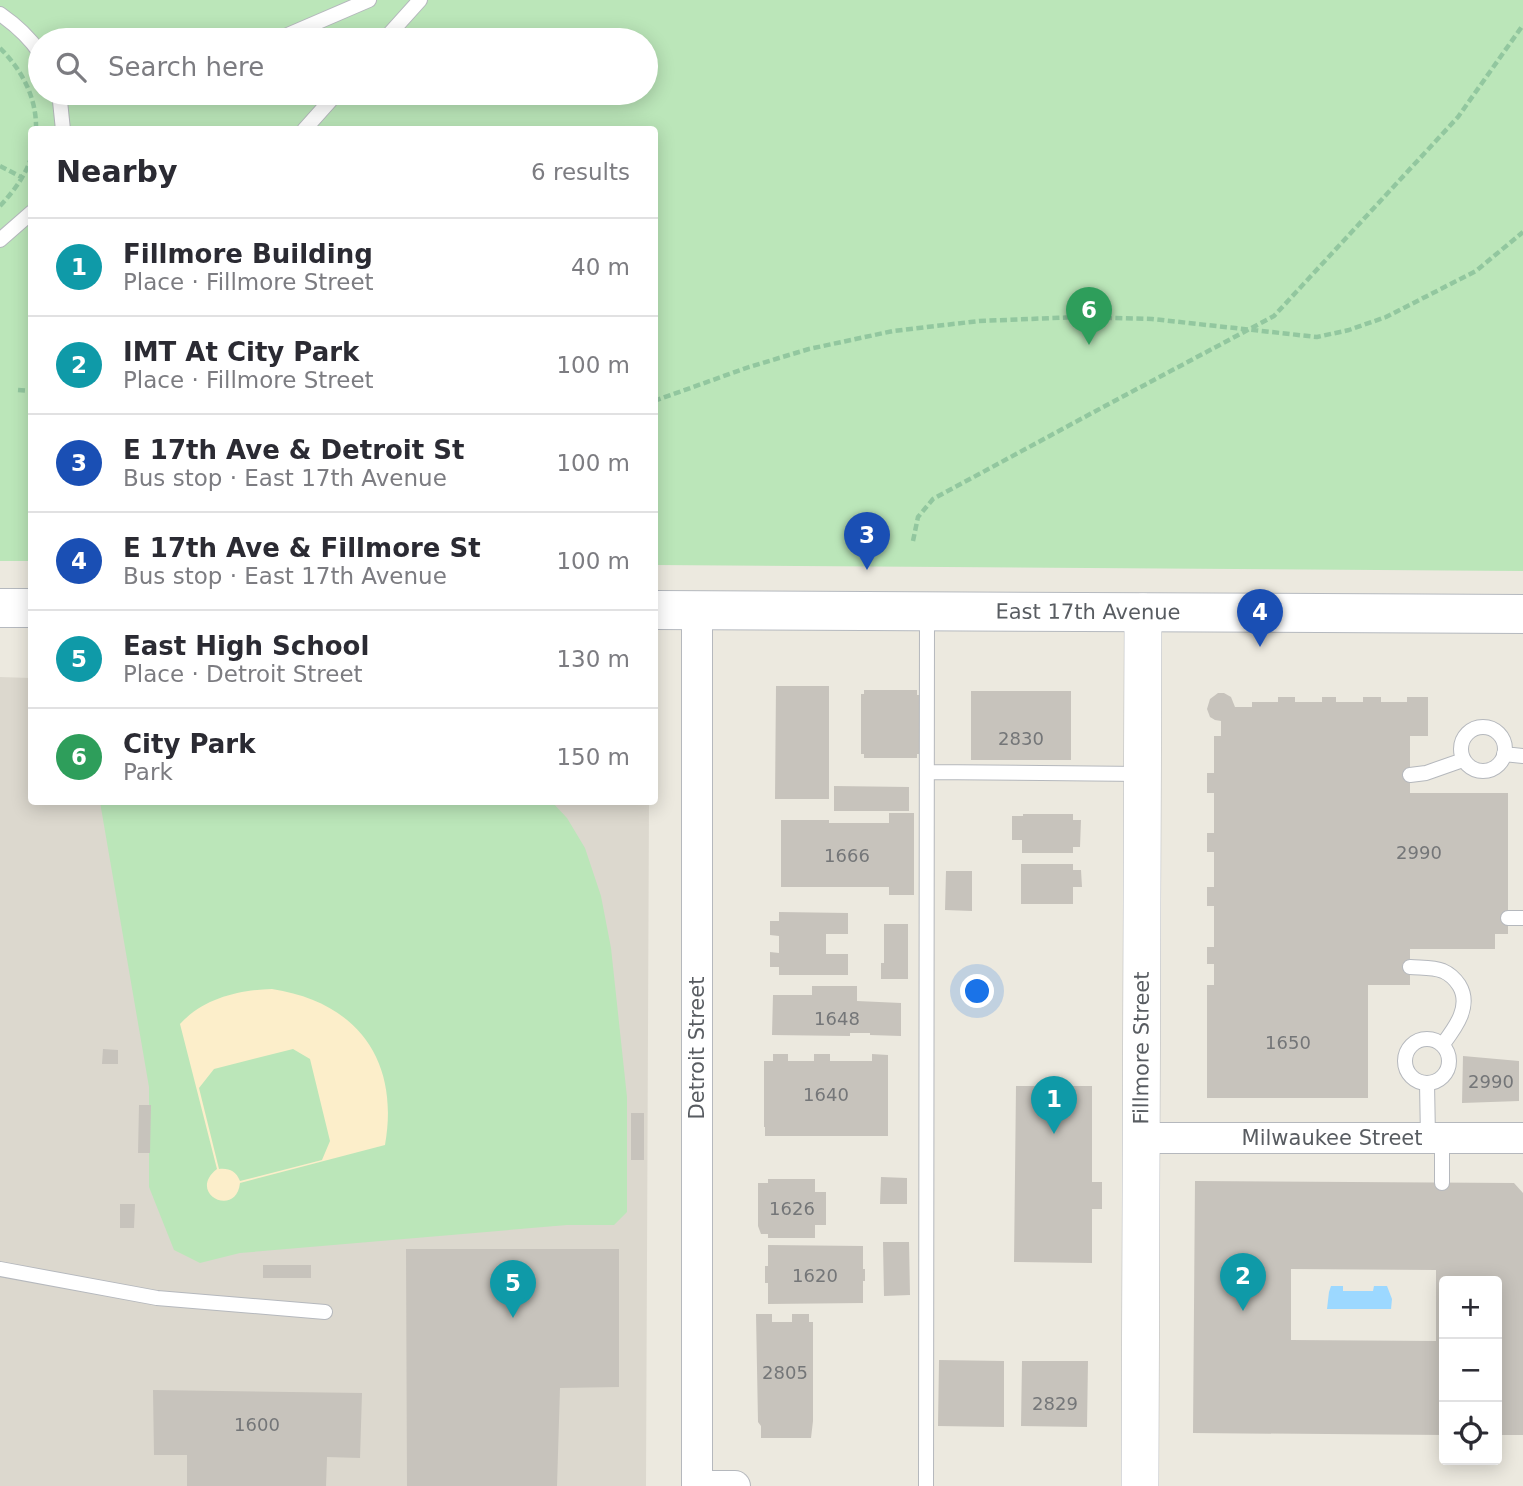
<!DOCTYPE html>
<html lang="en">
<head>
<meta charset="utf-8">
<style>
	:root { --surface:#fff; --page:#f2f2f3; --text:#2b2b33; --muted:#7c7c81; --line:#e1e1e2; --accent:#f12820 }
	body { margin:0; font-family:"DejaVu Sans",sans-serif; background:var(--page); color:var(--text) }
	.controls { position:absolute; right:21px; bottom:21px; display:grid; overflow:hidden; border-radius:7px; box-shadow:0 4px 18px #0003 }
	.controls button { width:63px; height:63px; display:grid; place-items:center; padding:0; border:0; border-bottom:2px solid var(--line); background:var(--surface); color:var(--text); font:35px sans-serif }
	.you { position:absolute; left:978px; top:992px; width:24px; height:24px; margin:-18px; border:5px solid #fff; border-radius:50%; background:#1a73e8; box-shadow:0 0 0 10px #1a73e833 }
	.badge { display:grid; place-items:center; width:46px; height:46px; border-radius:50%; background:var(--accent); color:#fff; font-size:23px; font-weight:700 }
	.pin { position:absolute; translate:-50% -58px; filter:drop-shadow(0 2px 4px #0008) }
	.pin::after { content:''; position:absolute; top:37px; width:24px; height:21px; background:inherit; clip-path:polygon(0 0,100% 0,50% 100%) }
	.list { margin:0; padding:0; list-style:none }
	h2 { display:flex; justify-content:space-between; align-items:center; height:91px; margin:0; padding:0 28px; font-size:30px }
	h2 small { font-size:23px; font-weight:400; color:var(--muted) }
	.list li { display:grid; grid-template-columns:46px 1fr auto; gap:21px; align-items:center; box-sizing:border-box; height:98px; padding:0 28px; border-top:2px solid var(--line) }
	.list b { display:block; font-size:26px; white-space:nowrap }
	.list p { margin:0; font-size:23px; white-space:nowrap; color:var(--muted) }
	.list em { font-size:23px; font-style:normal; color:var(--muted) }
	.icon { flex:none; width:38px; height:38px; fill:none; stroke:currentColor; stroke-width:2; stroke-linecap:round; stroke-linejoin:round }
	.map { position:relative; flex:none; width:1523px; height:1486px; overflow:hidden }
	.search { position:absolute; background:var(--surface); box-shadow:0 4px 18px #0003; left:28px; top:28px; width:630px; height:77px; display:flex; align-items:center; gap:18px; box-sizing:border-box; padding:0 24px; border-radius:38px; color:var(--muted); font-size:26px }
	.panel { position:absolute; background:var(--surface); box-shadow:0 4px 18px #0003; left:28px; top:126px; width:630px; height:679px; border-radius:7px }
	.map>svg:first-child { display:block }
	.education { fill:#dcd8ce }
	.green { fill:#bbe6b9; fill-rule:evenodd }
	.sand { fill:#fceeca; fill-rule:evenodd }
	.water { fill:#9cd8ff }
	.building { fill:#c7c3bc; fill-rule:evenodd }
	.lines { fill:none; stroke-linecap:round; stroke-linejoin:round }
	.service-casing { stroke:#b5b8bd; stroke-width:16 }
	.minor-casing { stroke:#b5b8bd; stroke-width:32 }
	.tertiary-casing { stroke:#b5b8bd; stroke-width:38 }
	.secondary-casing { stroke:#b5b9bf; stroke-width:40 }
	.path { stroke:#92c79f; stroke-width:4.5; stroke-dasharray:7 3.5; stroke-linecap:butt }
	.service { stroke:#fff; stroke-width:14 }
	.minor { stroke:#fff; stroke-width:30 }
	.tertiary { stroke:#fff; stroke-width:37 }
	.secondary { stroke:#fff; stroke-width:38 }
	.labels { text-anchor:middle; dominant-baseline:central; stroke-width:5; stroke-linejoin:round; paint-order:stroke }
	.number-label { font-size:18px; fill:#747678 }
	.street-label { font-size:21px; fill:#585c61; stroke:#fff }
</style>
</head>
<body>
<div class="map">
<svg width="1523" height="1486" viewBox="0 0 1523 1486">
	<rect width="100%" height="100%" fill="#ece9df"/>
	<path class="education" d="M0,677l31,1 1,124h617l-3,684h-646z"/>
	<path class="green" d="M0,0h1523v571l-868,-6 -1,-435h-622l-1,431h-31zM40,40h606v53h-606z
		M100,802h452l15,16 18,30 16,48 10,52 16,149v115l-13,13h-47l-327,28 -40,10 -26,-13 -25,-63v-100z"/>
	<path class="sand" d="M272,989c85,13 128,71 113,156l-145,38c-4,36 -54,10 -23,-14l-37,-145c24,-26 59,-34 92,-35zM293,1049l17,10 20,82 -8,19 -82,21c-4,-10 -11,-13 -21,-12l-20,-81 15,-19z"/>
	<path class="water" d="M1331,1286h12v5h30l1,-5h13l5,13 -1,10h-64l2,-17z"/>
	<path class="building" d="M776,686h53v113h-54z
		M864,690h53v5h3v59h-3v4h-53v-4h-3v-60h3z
		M971,691h100v69h-100z
		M1218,693h6l7,4 4,10h17v-5h26v-5h17v5h27v-5h14v5h27v-5h18v5h26v-5h21v39h-18v57h98v141h-13v15h-85v36h-42v113h-161v-113h7v-21h-7v-17h7v-41h-7v-19h7v-35h-7v-19h7v-40h-7v-20h7v-37h7v-15l-6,-1 -5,-3 -3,-8 3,-10z
		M834,786l75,1v24h-75z
		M889,813h25v82h-25v-8h-108v-67h48v3h60z
		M1023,814h50v6h8l-1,27h-7v6h-51v-13h-10v-24h11z
		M1021,864h52v6h8l1,17h-9v17h-52z
		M946,871h26v40l-27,-1z
		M779,912l69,1v21h-22v20h22v21h-69v-8h-9v-15l9,1v-17l-9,-1v-14h9z
		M884,924h24v55h-27v-16h3z
		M812,986h45v15l44,2v33l-31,-1v-2h-20v3l-78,-1 1,-40h39z
		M103,1049l15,1v14h-16z
		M773,1054h15v7h26v-7h16v7h42v-7l16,1v81h-123v-9h-1v-66h9z
		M1463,1056l56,5v40l-57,2z
		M1016,1086h76v96h10v27h-10v54l-78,-1z
		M139,1105h12l-1,48h-12z
		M631,1113h13v47h-13z
		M881,1177l26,1v26h-27z
		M768,1179h47v13h11v33h-11v13h-47v-4h-7l-3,-8v-43h10z
		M1195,1181l319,2 9,10v242h-26v-154h-53v154l-251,-2zM1291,1269l145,1v71l-145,-1z
		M120,1204h15l-1,24h-14z
		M883,1242h26l1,53 -26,1z
		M768,1245l95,1v23h2v12h-2v22l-95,1v-21h-3v-17h3z
		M406,1249h213v138l-59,1 -3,98h-150z
		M263,1265h48v13h-48z
		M756,1314h16v8h20v-8h17v8h4v99l-2,17h-50v-12l-3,-4z
		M939,1360l65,1v66l-66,-1z
		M1022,1361h66l-1,66 -66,-1z
		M153,1390l209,3 -2,65 -33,-1 -1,29h-139v-31h-33z"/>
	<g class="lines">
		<defs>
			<path id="service" d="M0,14c16,11 29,23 40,39
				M276,40l93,-40
				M384,40l36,-40
				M58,93l2,8 3,29
				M304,130l33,-37
				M0,240l32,-28
				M1461 749a22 22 0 1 1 44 0a22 22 0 1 1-44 0Z
				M1504,754l19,2
				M927,772l215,2
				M1410,775l16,-2 37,-13
				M1508,918h15
				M1410,967c11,1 23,0 33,4 7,3 12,8 16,14 13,21 -4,43 -16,59
				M1405 1061a22 22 0 1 1 44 0a22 22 0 1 1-44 0Z
				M1427,1083l1,55
				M1442,1138v45
				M0,1269l157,29 168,14
				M926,1486l1,-875"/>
			<g id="minor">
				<path d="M697,610v876"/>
				<path id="s1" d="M1140,1138h383"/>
				<path d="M697,1486h38"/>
			</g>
			<g id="tertiary">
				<path id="s2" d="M1140,1486l3,-874"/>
			</g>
			<g id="secondary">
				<path d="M0,608h32"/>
				<path id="s3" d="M654,610l869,4"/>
			</g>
		</defs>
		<use href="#service" class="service-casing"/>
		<use href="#minor" class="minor-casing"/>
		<use href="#tertiary" class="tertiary-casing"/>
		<use href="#secondary" class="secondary-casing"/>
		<path class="path" d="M0,48c22,22 37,50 36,82
			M0,166l23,12
			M0,206c14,-15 26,-31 32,-51
			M18,390l14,1
			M654,401l95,-34 60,-18 84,-18 86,-10 100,-4 73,2 165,18 32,-7 37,-13 90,-46 47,-39
			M913,541l5,-24 15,-18 172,-93 169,-90 184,-199 65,-92"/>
		<use href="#service" class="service"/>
		<use href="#minor" class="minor"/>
		<use href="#tertiary" class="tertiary"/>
		<use href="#secondary" class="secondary"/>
	</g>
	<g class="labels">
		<g class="number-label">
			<text x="1021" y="738">2830</text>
			<text x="1419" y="852">2990</text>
			<text x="847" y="855">1666</text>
			<text x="837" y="1018">1648</text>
			<text x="1288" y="1042">1650</text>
			<text x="1491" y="1081">2990</text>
			<text x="826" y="1094">1640</text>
			<text x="792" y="1208">1626</text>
			<text x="815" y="1275">1620</text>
			<text x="785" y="1372">2805</text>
			<text x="1055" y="1403">2829</text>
			<text x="257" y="1424">1600</text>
		</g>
		<g class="street-label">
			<text stroke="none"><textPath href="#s3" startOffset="434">East 17th Avenue</textPath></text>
			<text transform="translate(697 1048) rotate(-90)">Detroit Street</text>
			<text stroke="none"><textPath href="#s2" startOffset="438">Fillmore Street</textPath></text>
			<text stroke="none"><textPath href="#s1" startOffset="192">Milwaukee Street</textPath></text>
		</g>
	</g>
</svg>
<div class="controls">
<button>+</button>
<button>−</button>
<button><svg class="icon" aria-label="locate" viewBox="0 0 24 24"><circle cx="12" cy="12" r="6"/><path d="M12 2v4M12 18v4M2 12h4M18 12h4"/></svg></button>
</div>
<div class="you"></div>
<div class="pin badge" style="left:1054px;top:1134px;background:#0f9aa8">1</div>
<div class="pin badge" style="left:1243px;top:1311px;background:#0f9aa8">2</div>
<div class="pin badge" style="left:867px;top:570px;background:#1a4fb4">3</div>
<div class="pin badge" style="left:1260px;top:647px;background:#1a4fb4">4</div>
<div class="pin badge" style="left:513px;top:1318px;background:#0f9aa8">5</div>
<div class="pin badge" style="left:1089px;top:345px;background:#2e9e5b">6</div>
<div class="search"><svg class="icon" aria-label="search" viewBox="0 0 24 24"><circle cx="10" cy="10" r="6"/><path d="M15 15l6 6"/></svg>Search here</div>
<section class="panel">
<h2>Nearby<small>6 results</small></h2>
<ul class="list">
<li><span class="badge" style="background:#0f9aa8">1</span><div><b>Fillmore Building</b><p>Place · Fillmore Street</p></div><em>40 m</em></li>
<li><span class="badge" style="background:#0f9aa8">2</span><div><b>IMT At City Park</b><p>Place · Fillmore Street</p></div><em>100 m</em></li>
<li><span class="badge" style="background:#1a4fb4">3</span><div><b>E 17th Ave &amp; Detroit St</b><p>Bus stop · East 17th Avenue</p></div><em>100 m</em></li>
<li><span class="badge" style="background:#1a4fb4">4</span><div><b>E 17th Ave &amp; Fillmore St</b><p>Bus stop · East 17th Avenue</p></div><em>100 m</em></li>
<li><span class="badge" style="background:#0f9aa8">5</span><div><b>East High School</b><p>Place · Detroit Street</p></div><em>130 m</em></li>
<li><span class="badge" style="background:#2e9e5b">6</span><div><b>City Park</b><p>Park</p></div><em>150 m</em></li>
</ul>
</section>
</div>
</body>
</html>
